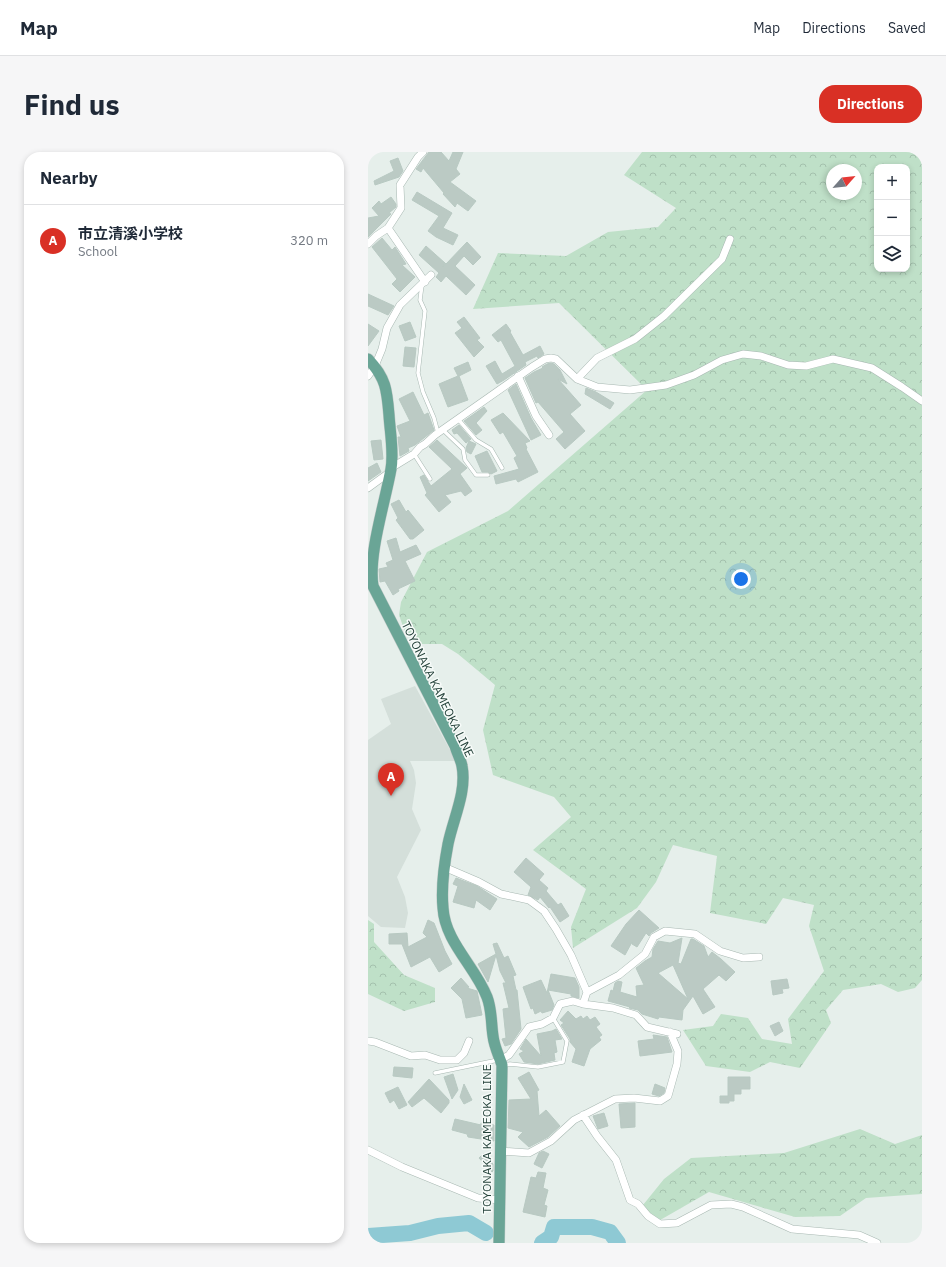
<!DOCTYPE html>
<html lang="en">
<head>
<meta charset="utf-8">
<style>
	:root { --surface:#fff; --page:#f6f6f7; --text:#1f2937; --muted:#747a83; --line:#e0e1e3; --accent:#d93025 }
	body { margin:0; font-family:"IBM Plex Sans","Noto Sans JP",sans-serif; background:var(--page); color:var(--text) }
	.controls { position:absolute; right:12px; top:12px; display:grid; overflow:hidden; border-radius:8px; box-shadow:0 2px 6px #0003 }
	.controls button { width:36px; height:36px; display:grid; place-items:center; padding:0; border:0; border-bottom:1px solid var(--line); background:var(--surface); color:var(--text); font:20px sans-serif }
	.compass { position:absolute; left:458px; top:12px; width:36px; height:36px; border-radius:50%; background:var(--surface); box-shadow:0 2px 6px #0003; rotate:63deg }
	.you { position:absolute; left:373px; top:427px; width:14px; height:14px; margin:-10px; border:3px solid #fff; border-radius:50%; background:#1a73e8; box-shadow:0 0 0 6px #1a73e833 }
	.badge { display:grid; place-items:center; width:26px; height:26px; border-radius:50%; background:var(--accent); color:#fff; font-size:13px; font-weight:700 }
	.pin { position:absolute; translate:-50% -33px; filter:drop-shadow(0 1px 2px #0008) }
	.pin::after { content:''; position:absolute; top:21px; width:14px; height:12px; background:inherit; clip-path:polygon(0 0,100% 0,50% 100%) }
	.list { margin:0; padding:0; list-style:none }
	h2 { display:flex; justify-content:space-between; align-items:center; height:52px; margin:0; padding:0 16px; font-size:17px }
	h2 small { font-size:13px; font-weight:400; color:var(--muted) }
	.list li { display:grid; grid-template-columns:26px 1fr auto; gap:12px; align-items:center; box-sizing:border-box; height:72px; padding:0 16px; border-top:1px solid var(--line) }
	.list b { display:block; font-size:15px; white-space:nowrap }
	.list p { margin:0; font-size:13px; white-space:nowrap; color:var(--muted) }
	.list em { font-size:13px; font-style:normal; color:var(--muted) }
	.icon { flex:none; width:22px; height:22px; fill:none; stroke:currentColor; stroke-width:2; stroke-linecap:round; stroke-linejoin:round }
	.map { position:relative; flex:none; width:554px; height:1091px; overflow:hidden; border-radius:16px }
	header { display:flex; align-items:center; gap:24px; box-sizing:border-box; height:56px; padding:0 20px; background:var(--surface); border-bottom:1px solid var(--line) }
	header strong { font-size:19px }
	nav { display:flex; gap:22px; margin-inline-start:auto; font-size:14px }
	.intro { display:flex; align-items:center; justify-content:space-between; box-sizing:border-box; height:96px; padding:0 24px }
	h1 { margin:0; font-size:28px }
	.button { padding:10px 18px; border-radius:16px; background:var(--accent); color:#fff; font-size:14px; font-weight:700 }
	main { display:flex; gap:24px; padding:0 24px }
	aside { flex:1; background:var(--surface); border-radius:16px; box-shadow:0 2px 6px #0003 }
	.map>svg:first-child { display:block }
	.built { fill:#d4dfda }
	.forest { fill:url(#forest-crowns); fill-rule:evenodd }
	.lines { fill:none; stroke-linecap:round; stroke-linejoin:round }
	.river { stroke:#8ec9d4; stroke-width:16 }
	.building { fill:#bbcac4; stroke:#b8c9c2; fill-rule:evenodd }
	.lane-casing { stroke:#a8b8b2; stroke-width:4.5 }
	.street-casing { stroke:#a8b8b2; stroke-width:8 }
	.primary-casing { stroke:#c2cac8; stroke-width:12 }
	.lane { stroke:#fff; stroke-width:3.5 }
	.street { stroke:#fff; stroke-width:7 }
	.primary { stroke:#6aa596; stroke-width:11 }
	.labels { text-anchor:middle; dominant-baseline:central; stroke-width:3; stroke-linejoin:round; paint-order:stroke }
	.street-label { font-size:12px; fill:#24423a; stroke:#f7fbf9 }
</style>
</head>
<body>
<header>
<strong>Map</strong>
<nav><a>Map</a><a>Directions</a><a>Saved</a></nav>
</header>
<div class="intro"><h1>Find us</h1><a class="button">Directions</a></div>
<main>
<aside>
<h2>Nearby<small></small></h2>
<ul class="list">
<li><span class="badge">A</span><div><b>市立清溪小学校</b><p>School</p></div><em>320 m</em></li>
</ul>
</aside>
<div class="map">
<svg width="554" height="1091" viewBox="0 0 554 1091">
	<defs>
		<pattern id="forest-crowns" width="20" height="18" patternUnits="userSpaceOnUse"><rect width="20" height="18" fill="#bfe0c8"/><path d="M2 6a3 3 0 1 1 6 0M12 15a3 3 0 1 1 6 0" fill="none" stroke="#a4c1ad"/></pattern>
	</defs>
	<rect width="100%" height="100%" fill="#e6efeb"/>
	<path class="built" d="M47,534l41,75h-46l4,9 2,13 -4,26 9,21 -24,47 8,20 3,16 -3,15 -24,-1 -13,-11v-176l23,-16 -10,-25z"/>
	<path class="forest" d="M274,0h280v828l-7,8 -17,4 -17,-8 -38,6 -17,20 5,13 -31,45 -30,-6 -20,10 -44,-6 -23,-36 30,-4 8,-12 27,4 14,21 30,5 -4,-25 36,-48 -15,-45 5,-21 -31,-7 -17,26 -56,-11 7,-57 -44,-11 -17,37 -19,26 -64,40 -2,-21 15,-38 -53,-39 38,-33 -17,-20 -61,-22 -10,-45 12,-45 -37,-31 -16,-10h-21l-16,-12 -6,-17 2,-13 26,-50 81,-41 139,-121 -88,-87 -86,6 25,-56 68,3 42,-24 50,-5 18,-19 -52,-33zM509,15h30v102h-30zM464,18h24v24h-24z
		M0,768l6,4v18l30,33 31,13v14l-31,9 -36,-17z
		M492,977l35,15 27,-9v59l-56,4 -26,18 -45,1 -86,-25 -54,31 -12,-18 21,-26 27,-21 93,-5z"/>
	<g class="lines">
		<path class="river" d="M0,1084l42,-3 28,-7 31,-3 17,10
			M174,1091l9,-6 3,-10h38l18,5 8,11"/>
	</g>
	<path class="building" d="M61,0h12l8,9 4,-9h10l-7,17 4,5 -10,8 26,19 -8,10 -11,-8 -2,4 -12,-13 1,-1 -21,-25 -2,4 -5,-3z
		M30,6l5,13 -4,6 -24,8 -1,-4 20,-10 -4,-10z
		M49,40l35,21 -9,15 15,7 -5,10 -17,-8 -8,-6 11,-15 -27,-16z
		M23,45l5,7v3l-7,6 2,1 -23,23v-19l11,-2 -7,-8 7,-7 2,3z
		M14,86l10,12 3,-3 11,17 -4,1 13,12 -15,15 -8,-8 5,-5 -25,-32z
		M99,90l14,15 -8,8 -9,-9 -9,10 20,19 -9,10 -20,-19 -5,6 -5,-5 3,-4 -20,-18 7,-9 19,17 -2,4 3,-4v1z
		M0,142l26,12 -6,9 -20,-9z
		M96,165l16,21 -3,2 7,7 -10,10 -19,-24 7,-5 -5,-6z
		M42,170l6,15 -11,4 -6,-15z
		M0,172l11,7 -11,15z
		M138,172l5,7 -1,1 13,23 17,-9 4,8 -6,4 -1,-2 -12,6 1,3 -22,15 -7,4 -11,-18 9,-5 7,13 13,-8 -14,-26 -3,2 -6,-7z
		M37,195l11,1 -2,19 -11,-1z
		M100,210l3,8 -12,6 9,24 -20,7 -9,-23 19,-8 -4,-8z
		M183,211l3,1 6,6 7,14 -9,-5 23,26 -11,9 15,17 -20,18 -9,-10 8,-7 -26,-30 -2,1 -11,-25 9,-6 9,-4 -1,-1 5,-3z
		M148,232l15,34 10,17 -10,5 -23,-50z
		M218,236l10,4 18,11 -4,6 -25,-15z
		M45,240l11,23 4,-2 6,17 -19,15 -7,3 1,3 -9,5 -2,-19h3l-4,-11 13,-5 -11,-22z
		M116,255l3,4 -11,12 6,7 -6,5 -12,-14z
		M135,261l27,28 -5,2 2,5 -1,1 12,23 -20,10 -2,-3 -20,5 -2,-8 25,-7 -5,-11 3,-2 -14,-24 -3,2 -9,-14z
		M91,273l12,14 -5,4 -9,-10 -3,1 -2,-4z
		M13,288l2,19 -9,1 -3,-19z
		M69,288l30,28 -7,6 12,17 -7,5 -4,-5 -16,4 6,7 -12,10 -14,-17 2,-2 -7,-16 4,-2 7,11 21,-17 -23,-22z
		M101,289l7,3 -5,10 -4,-2 -1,-4z
		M119,299l10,20 -6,3 -3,-2h-6l-7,-16z
		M9,311l4,9 -13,9v-13z
		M31,348l7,12 2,-2 16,20 -11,9h-3l-14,-19 2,-2 -7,-14z
		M28,386l4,14 16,-7 5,9 -16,7 10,20 -17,8 1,2 -6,4 -8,-14 -5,1 -1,-13 9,-2 -2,-4 7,-3 -6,-19z
		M158,706l18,16 -5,6 9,8 -2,3 12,14 3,-2 8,13 -9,6 -10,-15 -1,1 -9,-11 -2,3 -10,-5 3,-8 -17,-15z
		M88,726l21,8 20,13 -7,11 -14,-10 -2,8 -21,-6 5,-16 -5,-2z
		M271,758l20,18 -8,5 -2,3 -3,-3 -9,14 -5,-3v-2l-7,13 -14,-9 15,-22z
		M60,768l6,3 11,28 7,13 -13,8 -9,-15 -19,10 -9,-23h-13v-10l18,-1 1,14 19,-10 -4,-4z
		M314,786l-4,25 3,1 10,-25h2l11,7 4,11 4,-5 9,7 14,13 -9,9 -7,-6 -16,14 12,18 -12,7 -10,-18 -10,14 -1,10 -23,-3 -1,2 -16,-5 -4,-4 -9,-2 1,-1 -22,-6 3,-11 2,1 2,-8 3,-2 4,1 -2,10 17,5 -1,-11 8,-1 -8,-17 9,-7 7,-4 1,-8 5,-8 12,2zM305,813l15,34 -30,-26z
		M129,791l7,15 4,-2 8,19 -3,1 3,14h1l4,39 -10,15 -6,2 -3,-7 4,-1 -3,-29 6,-1 -6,-25h3l-6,-12 -4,-16 -8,27 -10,-18 18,-10 -3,-10z
		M183,822l24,4 4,9v11l-8,-2v-2l-23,-4 6,15 -2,5 -10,3 -1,-2 -6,3 -2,-6 -2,1 -8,-22 18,-7 6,13z
		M93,826l8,9 -2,1 10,3 5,24 -16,3 -4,-19 -11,-11z
		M419,827l2,9 -7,1 1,4 -10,2 -2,-14z
		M200,859l8,8 5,-3 2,3 4,-3 3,4 5,-3 5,7 -4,3 6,8 -3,2 2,3 -11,9 -6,17 -12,-4 4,-13 -6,-7v-3l-9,-14 3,-2 -4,-3z
		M411,870l4,9 -8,5 -5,-10z
		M188,877l6,10 -7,1 2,12 -3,1 1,7 -17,4 -14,-2 -5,-8 5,-3 -4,-2 6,-10 15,17 -4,-22 15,-3z
		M285,883l14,2 5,15 -32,4 -2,-15 16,-2z
		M26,915l19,1 -1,10 -19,-2z
		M161,920l10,18 -2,1 2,25 7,-6 14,16 -12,11 -19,10 -11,-10 5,-5 -15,-4 1,-28 22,-1 -13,-21z
		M85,922l5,16 -6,9 -8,-22z
		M360,925h22v12h-9v5h-7v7h-5v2h-9v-7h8z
		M61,927l20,21v3l-8,10 -17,-15 -12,9 -4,-5z
		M96,932l8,16 -8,4 -4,-7z
		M287,932l10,4 -1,5 -5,3 -7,-2z
		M30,935l9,18 -8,4 -5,-9 -4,3 -5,-10z
		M267,951v24l-14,1 -2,-24z
		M236,961l4,13 -10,3 -5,-13z
		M87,967l26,6v-2l13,2v16l-26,-4 -1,-3 -15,-4z
		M175,999l6,3 -7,14 -8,-4 5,-11z
		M116,1001l9,11v7l-1,1 -13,-14z
		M170,1020l8,1 -3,15 5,2 -4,15 3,1 -2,11 -22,-5 8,-35 5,1z"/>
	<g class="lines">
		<defs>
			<path id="lane" d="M54,133l-2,15 5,11 -7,62 5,19 11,26 4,15
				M90,267l18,21 15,9 11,19
				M75,278l20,19 2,11 11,15h12
				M46,302l16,25
				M135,913l7,-1 28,3 25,-5 4,-21 -14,-23
				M67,921l63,-13"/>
			<path id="street" d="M20,76l37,54
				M0,92l8,-8 12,-8 13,-20 -1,-23 18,-28 5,-5
				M0,224l7,-10 7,-17 5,-21 13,-23 31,-30
				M150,224l18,40 13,19
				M209,227l20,-21 38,-19 29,-23 58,-57 8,-20
				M23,316l23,-14 6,-7 5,-3 10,-9 97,-68 13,-8 6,-1 5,1 21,20 20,8 33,3 36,-5 28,-10 28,-15 21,-6 18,2 27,9 18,1 27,-7 39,9 30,19 20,14
				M0,336l22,-16
				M76,715l35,15 22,12 28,6 15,11 12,18 15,26 16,37
				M215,852l30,4 23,7 11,12 30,7
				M0,889l7,1 36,14 14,-1 15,5h17l7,-7 5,-12
				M132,908l9,-5 20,-28 13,-3 11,-6 7,-14 13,-3 10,3 4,-12 32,-17 26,-21 9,-17 11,-6 30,3 25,17 23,7 16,-1
				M215,963l14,21 19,24 14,40 8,4 10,12 12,8 17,-1 34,-18 20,-1 12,3 49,22 67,6 18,8
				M0,998l34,17 76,31 22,2
				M132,999l29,2 22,-12 23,-21 41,-21 19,-1 26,3 8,-5 9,-32 1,-13 -8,-19"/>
			<path id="primary" d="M0,207c18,19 19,31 21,56 1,17 5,37 2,54 -6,34 -23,85 -18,117l82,160c2,7 6,14 7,20 5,26 -9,53 -14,78 -4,21 -7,43 -5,64 2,34 32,58 44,89 5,13 4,26 6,39 1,10 6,20 9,29l-3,178"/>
		</defs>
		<use href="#lane" class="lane-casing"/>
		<use href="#street" class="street-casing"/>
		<use href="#primary" class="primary-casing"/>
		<use href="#lane" class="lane"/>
		<use href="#street" class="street"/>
		<use href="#primary" class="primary"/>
	</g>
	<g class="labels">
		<g class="street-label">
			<text transform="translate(70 537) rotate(64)">TOYONAKA KAMEOKA LINE</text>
			<text transform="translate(118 987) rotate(-90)">TOYONAKA KAMEOKA LINE</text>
		</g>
	</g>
</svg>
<div class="controls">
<button>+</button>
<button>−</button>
<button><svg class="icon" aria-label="layers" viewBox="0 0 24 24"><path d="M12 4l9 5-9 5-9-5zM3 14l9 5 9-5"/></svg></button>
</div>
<svg class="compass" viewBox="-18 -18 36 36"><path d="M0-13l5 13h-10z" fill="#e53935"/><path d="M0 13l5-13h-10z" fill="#747a83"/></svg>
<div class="you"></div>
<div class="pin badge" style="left:23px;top:644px">A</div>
</div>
</main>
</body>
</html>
